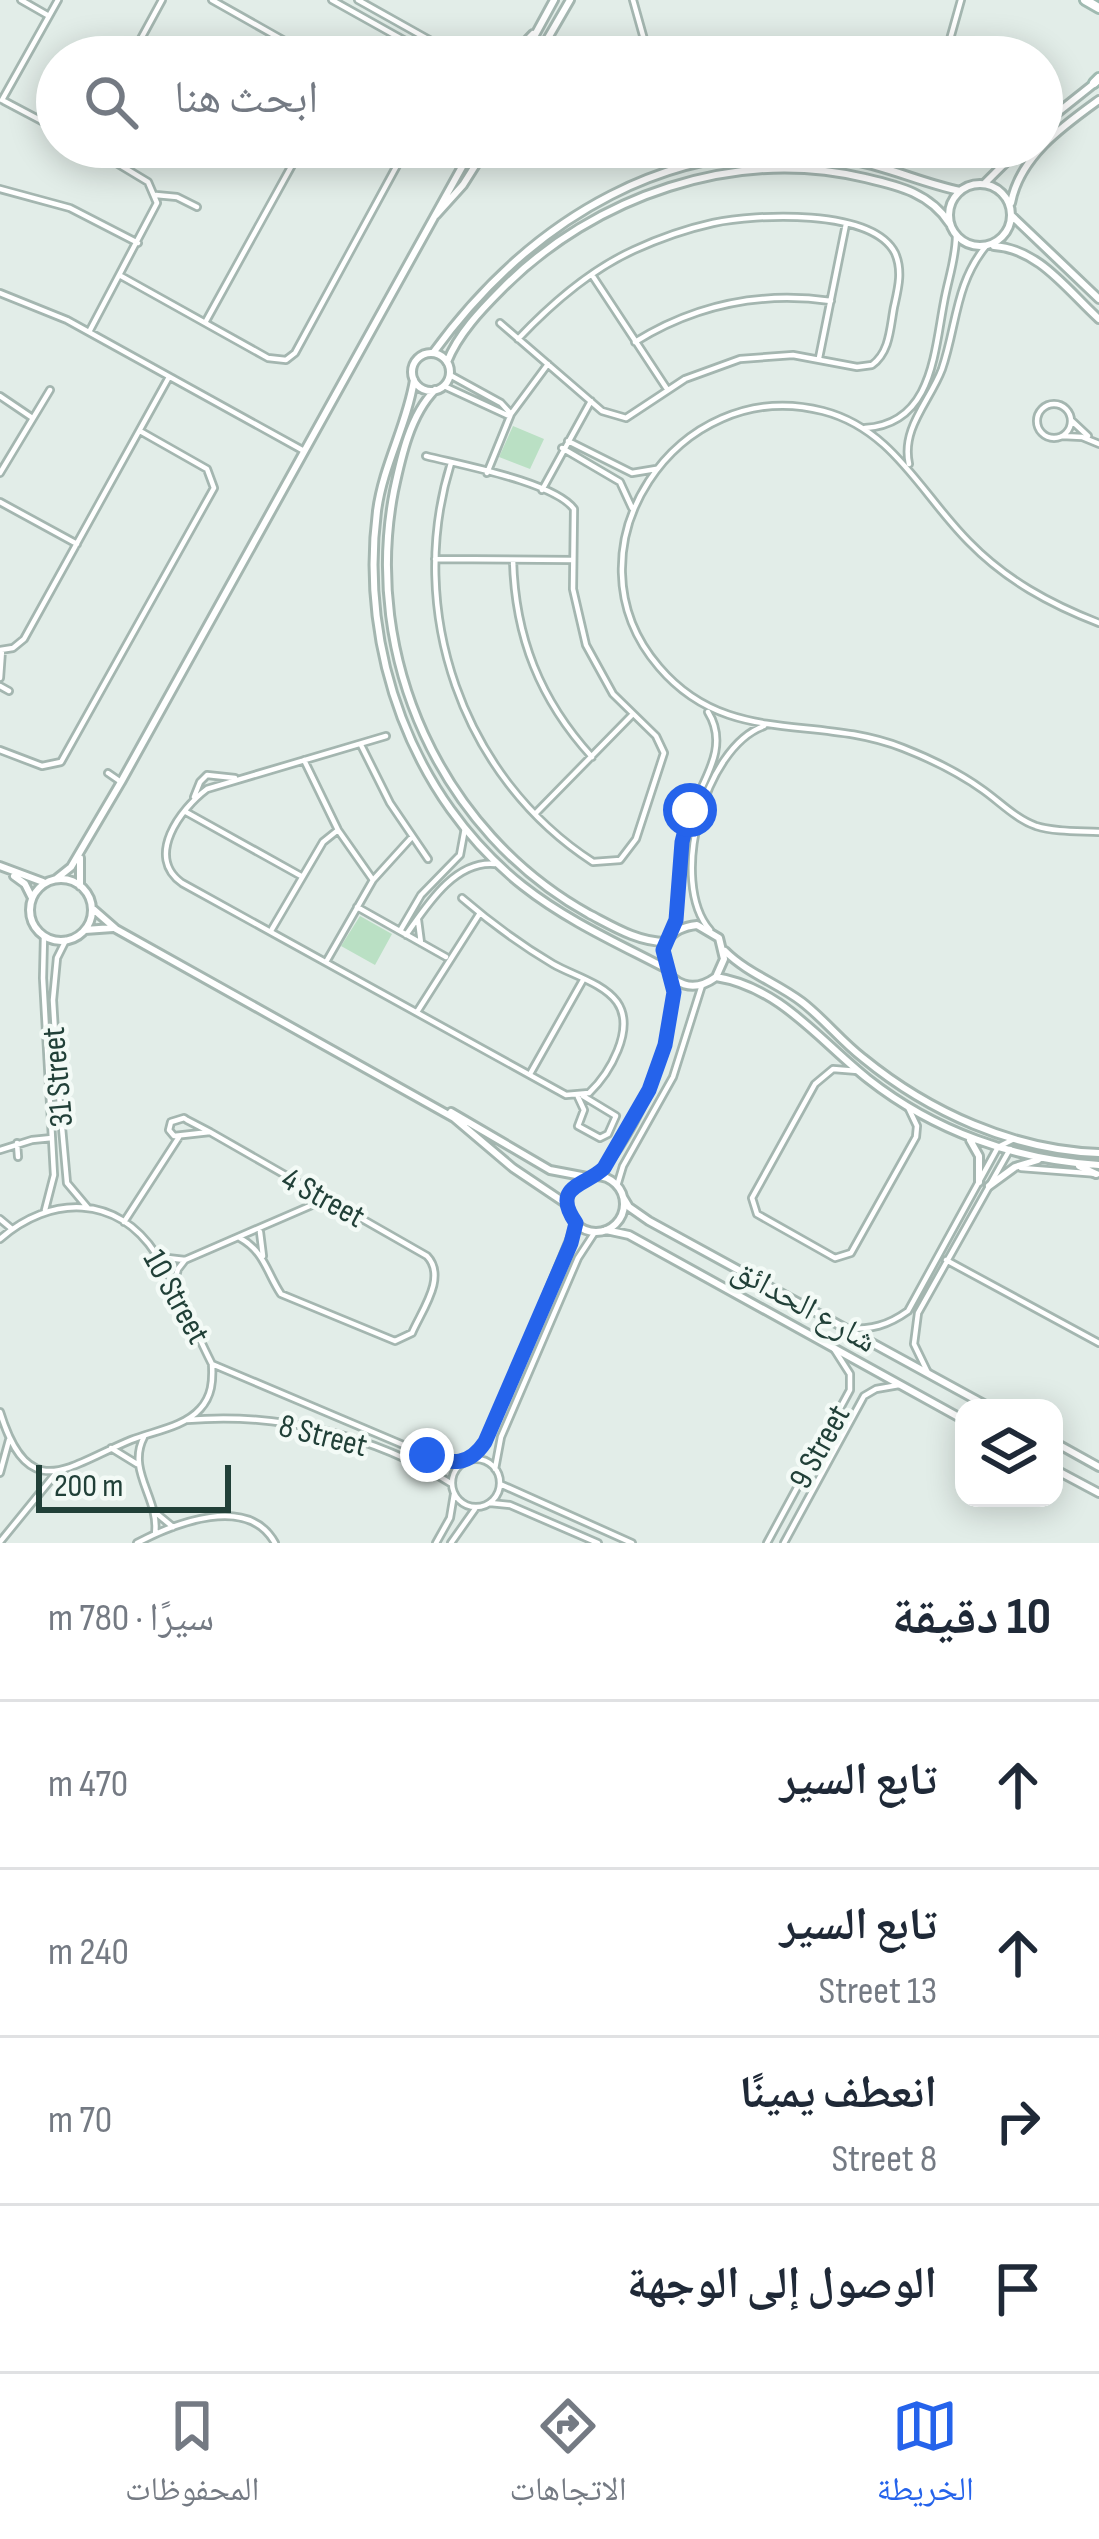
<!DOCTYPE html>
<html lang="ar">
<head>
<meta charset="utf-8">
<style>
	:root { --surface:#fff; --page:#f2f2f3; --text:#1f2937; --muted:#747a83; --line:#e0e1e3; --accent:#2563eb }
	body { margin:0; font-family:"Sofia Sans Condensed","Noto Naskh Arabic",sans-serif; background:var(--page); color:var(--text); direction:rtl }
	.controls { position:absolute; right:36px; bottom:36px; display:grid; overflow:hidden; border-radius:24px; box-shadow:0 6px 30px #0003 }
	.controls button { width:108px; height:108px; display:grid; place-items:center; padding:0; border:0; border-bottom:3px solid var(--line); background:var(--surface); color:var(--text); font:60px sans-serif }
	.scale { position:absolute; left:36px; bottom:30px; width:195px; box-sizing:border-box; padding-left:12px; border:6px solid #214038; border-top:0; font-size:33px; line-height:42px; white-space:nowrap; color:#214038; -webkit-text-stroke:9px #f3faf6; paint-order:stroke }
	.stop { position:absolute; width:36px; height:36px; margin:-27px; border:9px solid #2563eb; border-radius:50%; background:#fff }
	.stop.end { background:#2563eb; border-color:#fff; box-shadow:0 3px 12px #0008 }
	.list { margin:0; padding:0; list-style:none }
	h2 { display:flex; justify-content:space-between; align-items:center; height:156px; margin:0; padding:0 48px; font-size:51px }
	h2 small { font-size:39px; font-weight:400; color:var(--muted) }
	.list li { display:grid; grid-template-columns:78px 1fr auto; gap:36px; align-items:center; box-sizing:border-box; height:168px; padding:0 48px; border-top:3px solid var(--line) }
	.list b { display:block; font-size:45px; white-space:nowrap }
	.list p { margin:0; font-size:39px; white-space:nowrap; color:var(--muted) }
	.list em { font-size:39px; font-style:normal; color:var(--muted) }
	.icon { flex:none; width:66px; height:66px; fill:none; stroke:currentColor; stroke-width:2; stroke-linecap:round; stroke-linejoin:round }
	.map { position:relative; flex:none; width:1099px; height:1543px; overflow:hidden; direction:ltr }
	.search { position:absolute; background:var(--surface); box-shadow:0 6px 30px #0003; left:36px; right:36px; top:36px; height:132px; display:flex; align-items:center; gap:30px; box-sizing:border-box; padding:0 42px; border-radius:66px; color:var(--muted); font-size:45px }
	.sheet { height:828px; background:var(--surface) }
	nav { display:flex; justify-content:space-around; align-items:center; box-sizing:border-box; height:168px; border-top:3px solid var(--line); background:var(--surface); font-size:33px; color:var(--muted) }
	nav a { display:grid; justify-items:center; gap:6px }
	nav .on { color:var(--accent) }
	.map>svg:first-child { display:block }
	.green { fill:#bae0c4 }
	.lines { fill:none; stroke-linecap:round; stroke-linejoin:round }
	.minor-casing { stroke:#a4b6b0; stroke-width:10 }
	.tertiary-casing { stroke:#a4b6b0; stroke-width:12 }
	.secondary-casing { stroke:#a0bab1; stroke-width:14 }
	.minor { stroke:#fff; stroke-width:4.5 }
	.tertiary { stroke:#fff; stroke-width:6 }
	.secondary { stroke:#fff; stroke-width:8 }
	.route { stroke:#2563eb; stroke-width:15 }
	.labels { text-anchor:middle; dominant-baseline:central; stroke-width:9; stroke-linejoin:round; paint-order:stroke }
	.street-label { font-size:33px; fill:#214038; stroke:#f3faf6 }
</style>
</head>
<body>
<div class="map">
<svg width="1099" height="1543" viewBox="0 0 1099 1543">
	<rect width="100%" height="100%" fill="#e2ede8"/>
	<path class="green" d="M513,426l31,13 -14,30 -31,-12z
		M360,916l32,18 -17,31 -34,-19z"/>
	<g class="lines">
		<defs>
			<path id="minor" d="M21,0l28,16
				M212,0l101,57
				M332,0l102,57
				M358,0l75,42
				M633,0l16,57
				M443,48l15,9
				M131,57l31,-57
				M945,57l16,-57
				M2,100l56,-100
				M4,101l53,28
				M674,147l12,11 18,2
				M883,167l27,-8 7,-12
				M0,189l70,19 68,35
				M156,195l21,2 20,10
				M592,275l75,114
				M121,276l147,82 18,2 9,-7 112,-206
				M0,293l67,27 237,131
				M206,321l96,-174
				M500,323l102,88 24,7 59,-39 55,-20 53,-4 64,12 15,-2c18,-13 18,-37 22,-58 4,-18 9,-36 1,-54 -23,-45 -140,-39 -182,-30 -27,6 -53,15 -79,27 -44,20 -82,53 -116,89
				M89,332l68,-129 -9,-21 -58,-35
				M635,342c61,-38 125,-51 196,-41
				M819,358l27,-134
				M450,375l51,28 10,11
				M444,386l65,30
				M0,396l31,21
				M1037 421a17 17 0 1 1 34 0a17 17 0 1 1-34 0Z
				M1072,421l16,15
				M865,428c67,-4 69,-74 79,-126 4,-23 12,-43 12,-67
				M1062,436l20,1 17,7
				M568,441l64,32 24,-4
				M562,448l58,34 12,26
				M426,456c35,9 128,26 148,53l-1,80 13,56 27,49 43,42 8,17 -28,86 -16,21 -27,2c-131,-85 -188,-252 -142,-399
				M909,464c-8,-36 21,-63 33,-95 15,-44 13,-85 44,-123
				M0,473l50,-83
				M487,473l24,-59 37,-50
				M542,490l49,-89
				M0,502l77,42
				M435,559l138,1
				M513,560c2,77 27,140 79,197
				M1099,623c-49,-19 -93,-43 -130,-81 -48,-48 -76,-113 -146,-131 -146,-38 -264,140 -164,256 69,81 155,46 244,81 28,11 55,24 80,42 17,12 33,29 53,36 19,6 42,5 63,6
				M0,650l13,-2 11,-9 145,-262
				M0,678l2,-28
				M0,686l9,5
				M386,736l-179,53c-27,20 -62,68 -25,94l384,212 23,-2c20,-19 47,-64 28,-91 -14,-19 -45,-27 -64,-38 -32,-19 -62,-41 -91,-66
				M361,745l29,58 38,56
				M0,750l42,16 19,-4 153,-274 -7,-19 -67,-38
				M304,760l34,70 35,50
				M108,773l13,9
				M194,797l6,-15 7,-7 28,3
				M186,812l115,64
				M535,814l97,-99
				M357,907l89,50
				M418,920l3,23
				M272,929l51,-87 15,-12
				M710,930c-42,-48 -6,-183 54,-204
				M400,931l21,-36 39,-40 5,-27
				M672,933c11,-34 4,-70 13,-105 10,-40 48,-76 23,-116
				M406,935c21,-30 49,-75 89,-71
				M44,936l-1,42 11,197 -9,35
				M66,940l-9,18 -4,42 5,83 9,100 21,25
				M326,962l47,-82 39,-43
				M417,1012l63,-99
				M858,1071l-25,-2 -18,15 -63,114 5,16 78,44 16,-5 65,-116 1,-11 -9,-19
				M530,1074l53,-94
				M578,1097l6,13 -6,16 22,12 8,-4 8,-18 -33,-20
				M184,1118l3,2 23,12 -36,4 -5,-6 2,-8z
				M210,1132l217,124c20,21 -5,54 -15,77l-17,8 -114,-47c-14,-21 -17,-43 -41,-56
				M17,1143l1,14
				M0,1150l32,-10 20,-2
				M1021,1168l78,6
				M597,1176c39,-39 85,-145 74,-199
				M617,1186l6,-20 50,-89 29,-92
				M0,1219l12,10
				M124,1222l55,-85
				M260,1232l3,24
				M0,1239c50,-44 117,-45 156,15 22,33 38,75 56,110 1,17 0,32 -12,45 -16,18 -46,22 -69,31 -63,26 -102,66 -131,-28
				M159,1257l26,3 141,-61
				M946,1260l153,83
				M173,1287l5,-18 7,-9
				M847,1329c25,0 40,-3 61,-18l90,-164 16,-8
				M212,1364l215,91 35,8
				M928,1373l-14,-29 4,-31 92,-164
				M187,1420c91,-8 187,15 265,64
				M144,1437c-18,34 16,62 11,97
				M111,1448l26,16
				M452 1483a24 24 0 1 1 48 0a24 24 0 1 1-48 0Z
				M471,1459l19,-27 86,-209
				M495,1469l6,-32 77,-179 17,-26
				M0,1473l9,-33
				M500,1484l132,59
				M490,1503l20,2 88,38
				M156,1513l17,14
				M0,1542l57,-70
				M137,1543c38,-20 111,-49 138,0
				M436,1543l14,-25 4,-24
				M451,1543l24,-34
				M767,1543l83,-153v-16l-16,-25
				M784,1543l80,-147 12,-7 23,-4"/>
			<path id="tertiary" d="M431,42l45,15
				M511,57l22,-23
				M523,57l31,-57
				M537,57l33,-57
				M1042,125l54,-43
				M985,183l36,-36
				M949 215a31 31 0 1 1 62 0a31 31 0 1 1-62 0Z
				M1011,203c9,-47 52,-77 88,-103
				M436,215l27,-30 24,-38
				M1012,216l87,83
				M994,246c45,3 73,44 105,73
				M433,353c97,-133 240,-223 412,-194 40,6 76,24 115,32
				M412 372a19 19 0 1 1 38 0a19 19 0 1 1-38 0Z
				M447,362c11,-28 34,-52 55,-73 92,-93 233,-142 363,-111 34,8 65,15 85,46
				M414,380c-7,45 -31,85 -37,131 -18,139 35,287 146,375 43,34 94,57 142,82
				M435,390c-25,25 -34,68 -41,101 -32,166 47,341 195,423 25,13 49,28 77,28
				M80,858v28
				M0,866l43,16
				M14,876l11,8 7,14
				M56,879l15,-12 50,-85 352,-635
				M30 910a31 31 0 1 1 62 0a31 31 0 1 1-62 0Z
				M92,908l24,21 338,189 59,50 55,37
				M85,930l28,-2
				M725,951c22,22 52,32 77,51 22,17 39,39 61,56 66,54 150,92 236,95
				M716,977l8,-18 -5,-21 -22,-13c-61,6 -29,87 19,52 64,10 104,64 152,102 66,52 147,81 231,86
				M451,1112l99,58 37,7
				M970,1140l9,16v26
				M1079,1166l17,8
				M568 1204a28 28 0 1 1 56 0a28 28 0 1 1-56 0Z
				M989,1186l26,-19 23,-7
				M623,1197l6,10 20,14 342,187
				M606,1230l23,5 335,185
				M1054,1442l45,25
				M1054,1469l45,24"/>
			<path id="secondary" d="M1085,0l14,8
				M1094,83l5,-5"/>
		</defs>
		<use href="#minor" class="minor-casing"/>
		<use href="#tertiary" class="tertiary-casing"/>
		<use href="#secondary" class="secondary-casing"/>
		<use href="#minor" class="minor"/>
		<use href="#tertiary" class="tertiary"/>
		<use href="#secondary" class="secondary"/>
	</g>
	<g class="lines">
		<path class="route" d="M427,1455c25,10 42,11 58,-13l86,-199 5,-20c-26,-38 10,-37 28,-55l45,-78 16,-45 9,-53 -11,-42 13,-30 6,-78 8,-32"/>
	</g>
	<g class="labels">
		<g class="street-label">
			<text transform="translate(58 1077) rotate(-95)">31 Street</text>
			<text transform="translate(323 1198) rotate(29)">4 Street</text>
			<text transform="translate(176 1297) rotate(61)">10 Street</text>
			<text transform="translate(804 1306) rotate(29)">شارع الحدائق</text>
			<text transform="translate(323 1436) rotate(14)">8 Street</text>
			<text transform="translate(820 1447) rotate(-61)">9 Street</text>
		</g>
	</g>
</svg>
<div class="controls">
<button><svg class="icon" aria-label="layers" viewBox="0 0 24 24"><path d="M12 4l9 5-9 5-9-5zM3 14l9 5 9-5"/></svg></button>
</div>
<div class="scale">200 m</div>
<div class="stop" style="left:690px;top:810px"></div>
<div class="stop end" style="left:427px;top:1455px"></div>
<div class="search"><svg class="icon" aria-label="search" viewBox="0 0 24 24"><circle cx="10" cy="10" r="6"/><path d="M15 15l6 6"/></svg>ابحث هنا</div>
</div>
<section class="sheet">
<h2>10 دقيقة<small>سيرًا · 780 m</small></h2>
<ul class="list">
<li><svg class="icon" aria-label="ahead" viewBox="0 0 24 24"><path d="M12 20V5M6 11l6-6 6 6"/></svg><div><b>تابع السير</b></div><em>470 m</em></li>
<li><svg class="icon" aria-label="ahead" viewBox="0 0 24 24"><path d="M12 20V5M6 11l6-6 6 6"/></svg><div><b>تابع السير</b><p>13 Street</p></div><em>240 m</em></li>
<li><svg class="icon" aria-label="right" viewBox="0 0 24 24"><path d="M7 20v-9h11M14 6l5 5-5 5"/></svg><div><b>انعطف يمينًا</b><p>8 Street</p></div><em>70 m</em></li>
<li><svg class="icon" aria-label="arrive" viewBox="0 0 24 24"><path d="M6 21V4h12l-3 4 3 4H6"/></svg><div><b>الوصول إلى الوجهة</b></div></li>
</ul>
</section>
<nav>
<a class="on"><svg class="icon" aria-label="map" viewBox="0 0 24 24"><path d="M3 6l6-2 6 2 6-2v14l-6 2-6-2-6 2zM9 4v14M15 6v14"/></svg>الخريطة</a>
<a><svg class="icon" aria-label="directions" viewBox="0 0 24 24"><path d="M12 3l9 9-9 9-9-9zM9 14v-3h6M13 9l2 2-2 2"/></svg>الاتجاهات</a>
<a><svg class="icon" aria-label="saved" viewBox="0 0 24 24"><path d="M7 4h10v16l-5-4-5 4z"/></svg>المحفوظات</a>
</nav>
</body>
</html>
